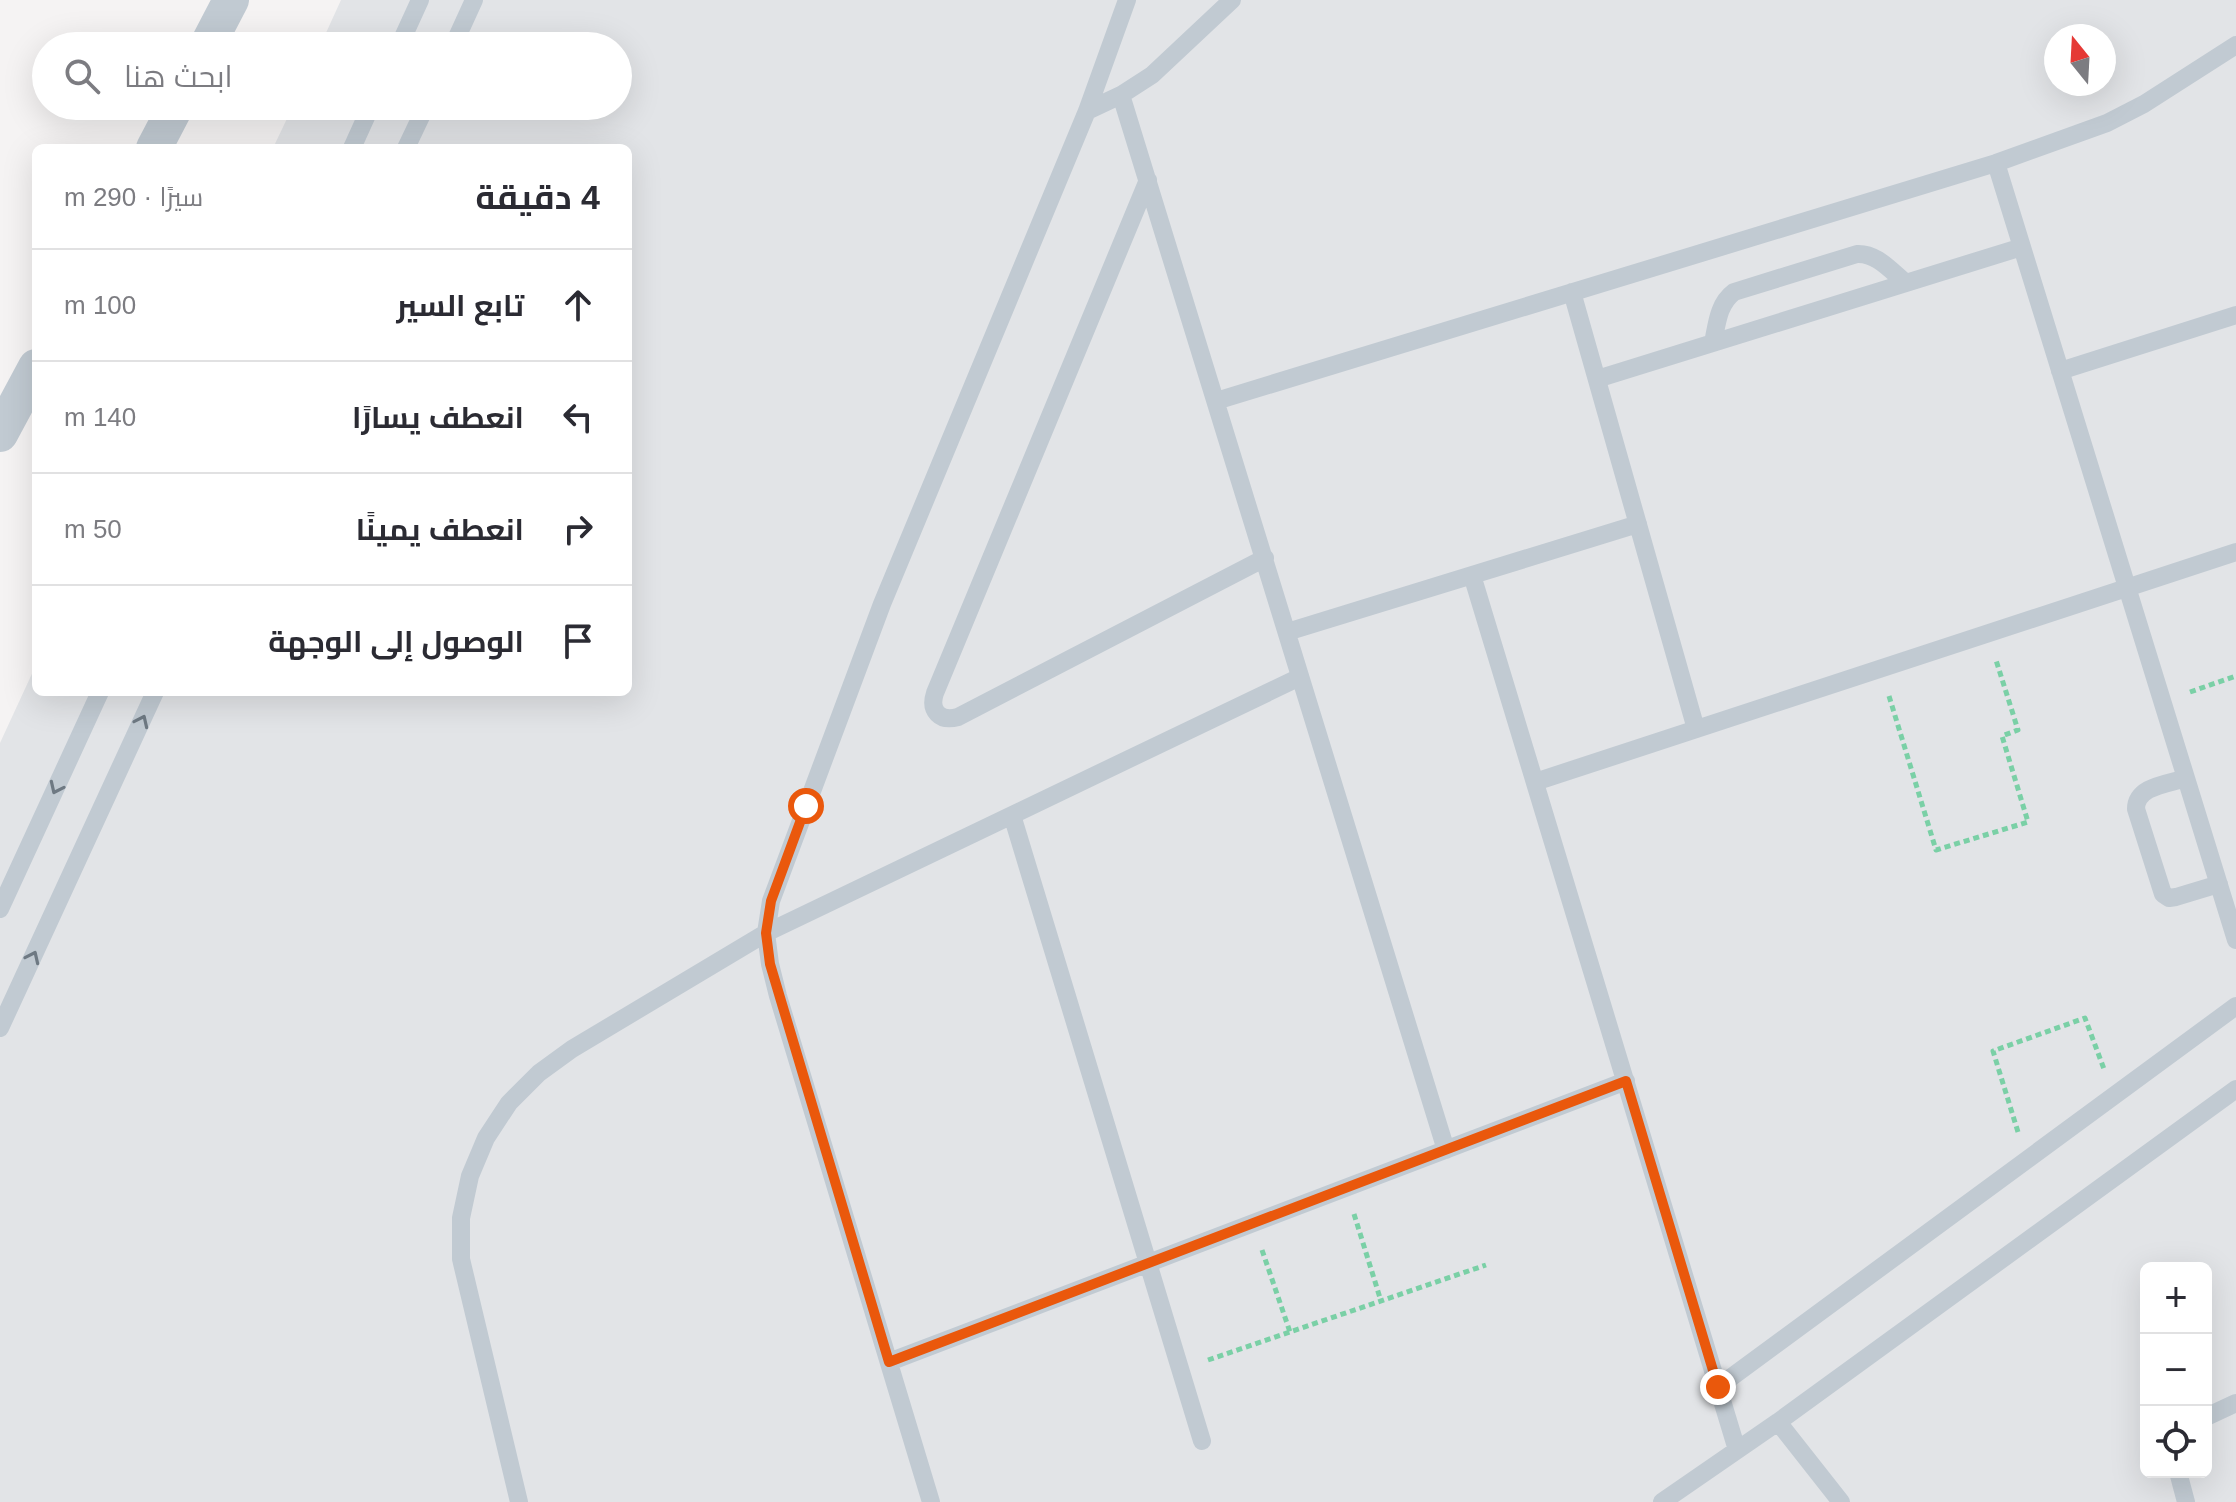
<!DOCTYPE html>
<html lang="ar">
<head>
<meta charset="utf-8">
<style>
	:root { --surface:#fff; --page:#f2f2f3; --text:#2b2b33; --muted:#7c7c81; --line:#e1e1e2 }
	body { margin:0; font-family:Helvetica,Cairo,sans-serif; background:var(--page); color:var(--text); direction:rtl }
	.controls { position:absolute; right:24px; bottom:24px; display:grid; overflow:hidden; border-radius:12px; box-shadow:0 8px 32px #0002 }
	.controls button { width:72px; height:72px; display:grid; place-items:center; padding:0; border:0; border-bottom:2px solid var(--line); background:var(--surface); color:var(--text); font:40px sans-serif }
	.compass { position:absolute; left:2044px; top:24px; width:72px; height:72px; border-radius:50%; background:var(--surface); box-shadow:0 8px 32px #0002; rotate:342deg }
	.stop { position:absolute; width:24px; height:24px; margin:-18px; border:6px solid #ea580c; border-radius:50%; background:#fff }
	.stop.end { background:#ea580c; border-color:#fff; box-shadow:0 2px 8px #0008 }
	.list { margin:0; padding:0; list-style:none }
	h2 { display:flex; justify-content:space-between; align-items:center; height:104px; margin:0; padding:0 32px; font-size:34px }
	h2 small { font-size:26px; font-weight:400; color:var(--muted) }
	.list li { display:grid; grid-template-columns:52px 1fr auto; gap:24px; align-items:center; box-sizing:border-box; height:112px; padding:0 32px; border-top:2px solid var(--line) }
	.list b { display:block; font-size:30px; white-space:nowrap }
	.list em { font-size:26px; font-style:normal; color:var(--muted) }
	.icon { flex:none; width:44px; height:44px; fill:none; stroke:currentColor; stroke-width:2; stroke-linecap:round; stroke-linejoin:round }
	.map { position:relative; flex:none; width:2236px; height:1502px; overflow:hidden; direction:ltr }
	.search { position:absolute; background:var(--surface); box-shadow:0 8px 32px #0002; left:32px; top:32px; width:600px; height:88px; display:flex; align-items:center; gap:20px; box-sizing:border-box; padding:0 28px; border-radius:44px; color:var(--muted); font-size:30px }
	.panel { position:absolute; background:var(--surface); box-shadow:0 8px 32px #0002; left:32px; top:144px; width:600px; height:552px; border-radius:12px; direction:rtl }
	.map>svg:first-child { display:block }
	.airport { fill:#e2e4e7; fill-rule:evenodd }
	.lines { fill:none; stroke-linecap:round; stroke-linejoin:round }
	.path { stroke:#7ad0a6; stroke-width:5; stroke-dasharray:6 4; stroke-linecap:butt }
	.lane { stroke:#c1cad2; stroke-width:18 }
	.street { stroke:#c1cad2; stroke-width:36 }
	.oneway { stroke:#6e7983 }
	.route { stroke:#ea580c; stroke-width:10 }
</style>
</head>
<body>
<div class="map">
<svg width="2236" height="1502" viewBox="0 0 2236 1502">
	<rect width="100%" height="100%" fill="#f5f3f3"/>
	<path class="airport" d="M341,0h1895v1502h-2236v-759l36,-78v27h592v-544h-355l20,-42h325v-60h-298zM2056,36h48v48h-48zM2146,1268h60v204h-60z"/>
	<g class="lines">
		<path class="path" d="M2190,692l46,-16
			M1889,696l47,154 92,-28 -26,-86 16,-6 -22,-70
			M2018,1132l-25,-81 92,-33 19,51
			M1354,1214l27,87
			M1262,1250l28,82
			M1208,1360l278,-95"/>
		<path class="lane" d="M399,46l21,-46
			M453,46l21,-46
			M1121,95l325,1055
			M1087,111l34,-16 31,-20 80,-75
			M352,148l19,-42
			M406,148l20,-42
			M1996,163l240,777
			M1148,180l-213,513c-6,18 5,29 23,24l307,-159
			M1572,292l124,437
			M1713,343c4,-19 5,-39 21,-51l123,-38c20,-1 34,17 49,29
			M2060,371l176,-56
			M1597,379l425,-132
			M1216,401l780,-238 111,-40 37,-19 92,-59
			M1472,575l265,875
			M1287,632l351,-108
			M2186,778c-18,6 -50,8 -50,31l27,85 6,4 7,-1 43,-13
			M1535,782l701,-230
			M1012,815l190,626
			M0,909l100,-217
			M0,1028l155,-336
			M889,1362l737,-281
			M1718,1387l518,-381
			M2206,1417l30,-14
			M1778,1422l63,80
			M2178,1472l8,30
			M519,1502l-58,-243v-41l9,-42 16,-38 23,-35 30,-30 33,-24 194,-116 534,-256
			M931,1502l-153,-506 -8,-32 -4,-31 5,-32 111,-297 205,-493 40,-111
			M1662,1502l116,-80 458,-333"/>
		<path class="street" d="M207,46l24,-46
			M154,148l22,-42
			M0,434l36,-67"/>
	</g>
	<defs><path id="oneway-chevron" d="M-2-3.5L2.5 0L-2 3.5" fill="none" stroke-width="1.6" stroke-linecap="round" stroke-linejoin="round" transform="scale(2)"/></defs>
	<g class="oneway">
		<use href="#oneway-chevron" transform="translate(142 721) rotate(-65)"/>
		<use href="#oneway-chevron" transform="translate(56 788) rotate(115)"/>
		<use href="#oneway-chevron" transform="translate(33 957) rotate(-65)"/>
	</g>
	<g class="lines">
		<path class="route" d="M806,806l-35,95 -5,32 4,31 119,398 737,-281 92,306"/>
	</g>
</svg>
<div class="controls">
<button>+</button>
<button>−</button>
<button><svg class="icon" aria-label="locate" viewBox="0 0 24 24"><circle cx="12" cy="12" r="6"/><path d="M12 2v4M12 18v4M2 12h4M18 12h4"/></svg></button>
</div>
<svg class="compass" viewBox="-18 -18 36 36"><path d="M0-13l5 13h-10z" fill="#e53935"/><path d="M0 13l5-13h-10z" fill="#7c7c81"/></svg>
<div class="stop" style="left:806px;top:806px"></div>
<div class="stop end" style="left:1718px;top:1387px"></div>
<div class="search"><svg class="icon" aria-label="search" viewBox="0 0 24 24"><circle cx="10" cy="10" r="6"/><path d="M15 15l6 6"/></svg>ابحث هنا</div>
<section class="panel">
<h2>4 دقيقة<small>سيرًا · 290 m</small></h2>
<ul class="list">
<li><svg class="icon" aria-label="ahead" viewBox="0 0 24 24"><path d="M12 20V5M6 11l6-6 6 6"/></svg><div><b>تابع السير</b></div><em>100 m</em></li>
<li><svg class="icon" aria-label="left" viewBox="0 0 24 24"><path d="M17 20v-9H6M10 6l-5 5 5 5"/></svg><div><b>انعطف يسارًا</b></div><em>140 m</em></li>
<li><svg class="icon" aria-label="right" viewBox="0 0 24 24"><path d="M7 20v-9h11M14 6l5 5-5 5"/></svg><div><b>انعطف يمينًا</b></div><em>50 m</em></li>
<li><svg class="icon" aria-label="arrive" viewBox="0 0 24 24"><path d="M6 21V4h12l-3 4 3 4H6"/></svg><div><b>الوصول إلى الوجهة</b></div></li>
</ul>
</section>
</div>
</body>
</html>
